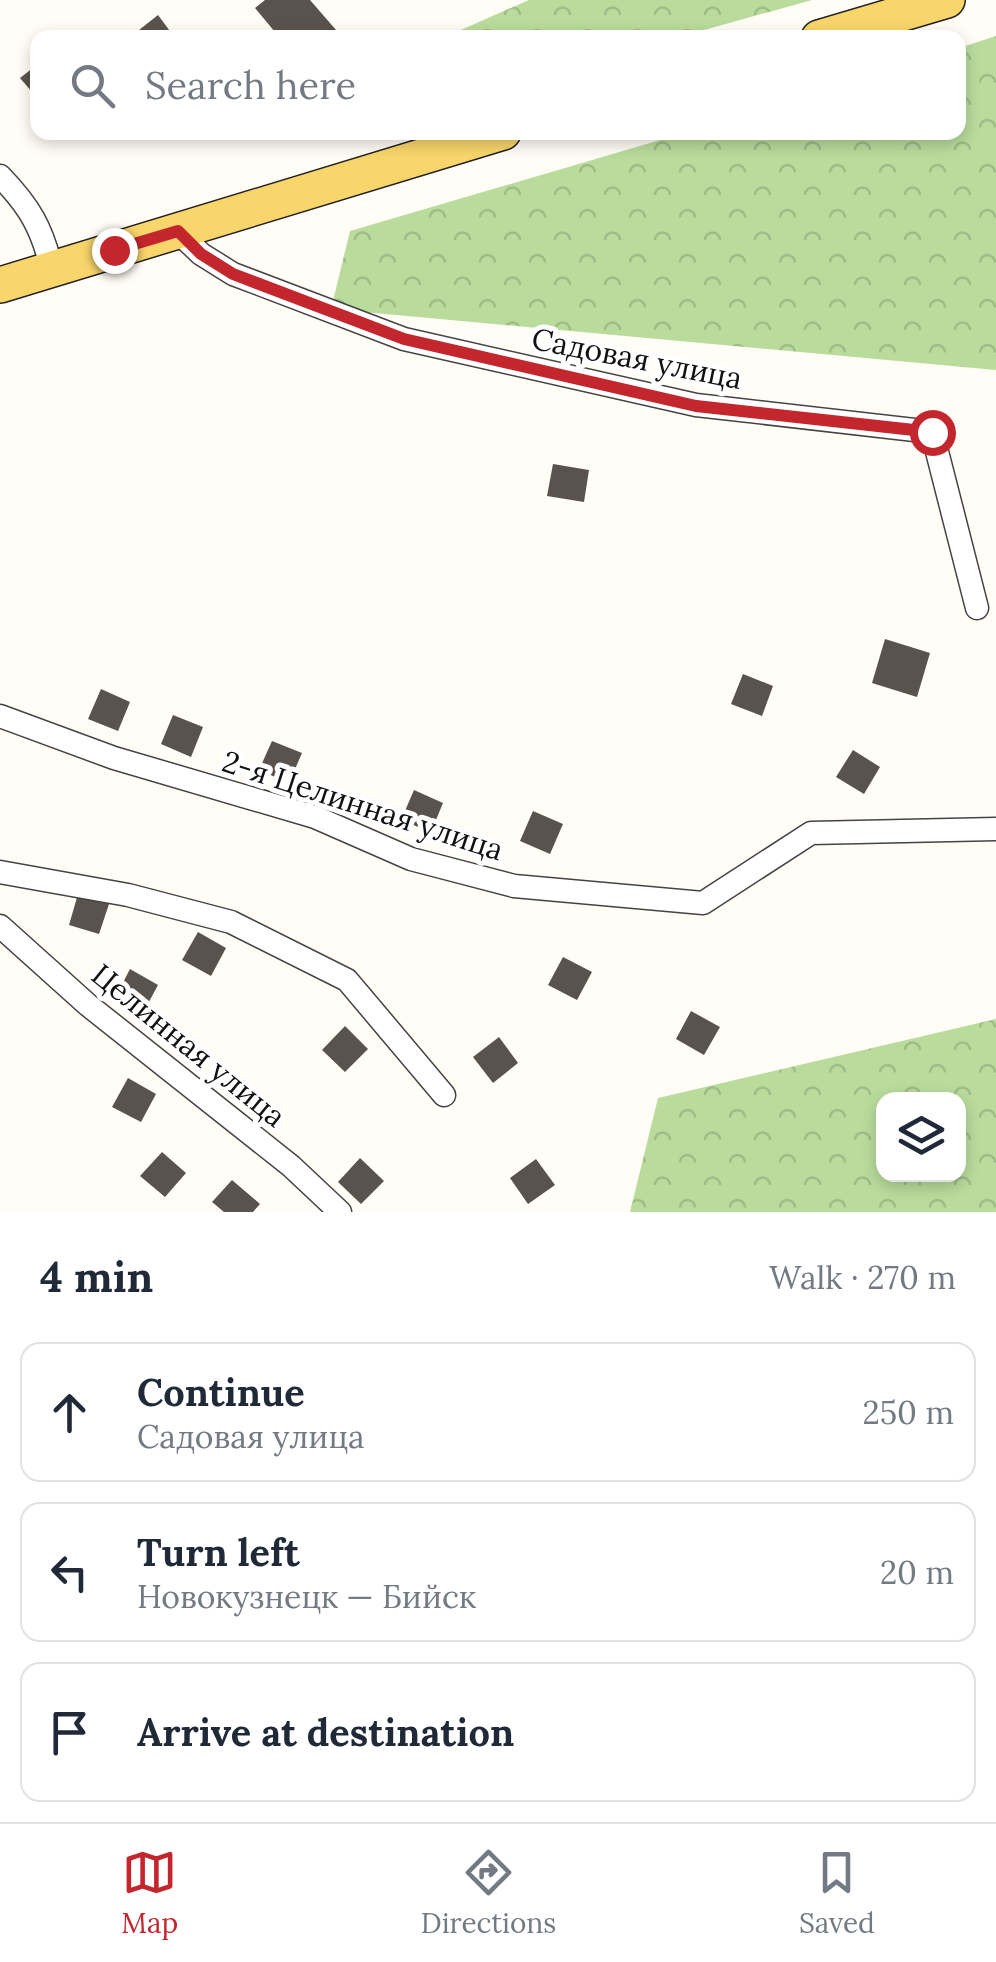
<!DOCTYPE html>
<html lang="en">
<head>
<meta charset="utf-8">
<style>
	:root { --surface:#fff; --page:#f2f2f3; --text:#1f2937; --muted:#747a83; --line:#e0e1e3; --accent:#c4262e }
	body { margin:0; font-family:Lora,serif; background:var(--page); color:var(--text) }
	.controls { position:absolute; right:30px; bottom:30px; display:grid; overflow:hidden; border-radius:20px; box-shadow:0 5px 15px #0003 }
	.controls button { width:90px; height:90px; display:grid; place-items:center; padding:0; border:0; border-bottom:2px solid var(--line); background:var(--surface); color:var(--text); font:50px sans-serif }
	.stop { position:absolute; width:30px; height:30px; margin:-22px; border:8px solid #c4262e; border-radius:50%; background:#fff }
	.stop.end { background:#c4262e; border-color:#fff; box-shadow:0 2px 10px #0008 }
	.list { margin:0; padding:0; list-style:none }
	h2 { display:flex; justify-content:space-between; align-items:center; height:130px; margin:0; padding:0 40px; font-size:42px }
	h2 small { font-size:32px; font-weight:400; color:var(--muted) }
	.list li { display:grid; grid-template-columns:65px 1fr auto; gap:30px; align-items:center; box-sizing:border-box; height:140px; margin:0 20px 20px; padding:0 20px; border:2px solid var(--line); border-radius:20px }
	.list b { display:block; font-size:38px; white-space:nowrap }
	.list p { margin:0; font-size:32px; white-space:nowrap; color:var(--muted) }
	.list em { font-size:32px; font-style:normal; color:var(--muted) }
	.icon { flex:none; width:55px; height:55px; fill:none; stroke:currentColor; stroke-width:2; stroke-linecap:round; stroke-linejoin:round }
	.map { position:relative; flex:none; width:996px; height:1212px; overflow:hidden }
	.search { position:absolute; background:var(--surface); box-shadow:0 5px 15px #0003; left:30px; right:30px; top:30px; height:110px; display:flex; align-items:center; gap:25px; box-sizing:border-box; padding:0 35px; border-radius:20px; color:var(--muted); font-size:38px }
	.sheet { height:610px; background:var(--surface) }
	nav { display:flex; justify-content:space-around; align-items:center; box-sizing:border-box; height:140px; border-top:2px solid var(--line); background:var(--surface); font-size:28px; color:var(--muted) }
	nav a { display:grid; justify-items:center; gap:5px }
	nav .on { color:var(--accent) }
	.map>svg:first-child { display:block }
	.forest { fill:url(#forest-crowns); fill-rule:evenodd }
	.building { fill:#5a524d }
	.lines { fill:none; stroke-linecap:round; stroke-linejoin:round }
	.minor-casing { stroke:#444; stroke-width:25 }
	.primary-casing { stroke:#222; stroke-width:38 }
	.minor { stroke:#fff; stroke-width:22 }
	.primary { stroke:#f9d66b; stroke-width:35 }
	.route { stroke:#c4262e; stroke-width:12 }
	.labels { text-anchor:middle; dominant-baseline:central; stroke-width:10; stroke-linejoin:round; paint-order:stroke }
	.street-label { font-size:30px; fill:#111; stroke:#fff }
</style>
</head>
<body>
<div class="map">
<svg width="996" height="1212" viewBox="0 0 996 1212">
	<defs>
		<pattern id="forest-crowns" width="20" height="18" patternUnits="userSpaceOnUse" patternTransform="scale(2.5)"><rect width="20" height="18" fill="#b9dc9c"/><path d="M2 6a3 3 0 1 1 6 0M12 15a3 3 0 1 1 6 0" fill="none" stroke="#9ebc85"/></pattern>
	</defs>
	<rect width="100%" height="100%" fill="#fffdf5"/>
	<path class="forest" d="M529,0h283l-133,37h-234z
		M996,36v334l-665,-61 19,-78 334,-98 274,-1 1,-84z
		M996,1019v193h-366l28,-114zM884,1100h74v74h-74z"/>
	<path class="building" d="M265,0h45l33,38h-63l-25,-30z
		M158,15l17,23h-46z
		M38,64v35l-18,-21z
		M553,464l36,6 -5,32 -37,-6z
		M885,639l45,14 -13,44 -45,-14z
		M743,674l30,12 -11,30 -31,-12z
		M101,689l29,13 -12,29 -30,-12z
		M173,715l30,12 -12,30 -30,-13z
		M272,741l30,12 -13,30 -30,-13z
		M853,750l27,17 -16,27 -28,-17z
		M414,790l29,13 -12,29 -30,-12z
		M533,811l30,13 -13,30 -30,-13z
		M78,894l31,10 -10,30 -30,-9z
		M198,932l28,16 -15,28 -29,-16z
		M563,957l29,15 -15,28 -29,-15z
		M130,969l28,16 -15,28 -28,-15z
		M691,1011l29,16 -16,28 -28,-16z
		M345,1026l23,23 -23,23 -23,-22z
		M499,1037l19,26 -25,20 -20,-26z
		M128,1078l28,16 -15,28 -29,-15z
		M162,1152l24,21 -21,24 -25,-21z
		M360,1158l24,23 -23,23 -23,-22z
		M536,1159l19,26 -27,19 -18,-26z
		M232,1180l28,24 -7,8h-29l-12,-10z"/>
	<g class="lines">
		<defs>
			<path id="minor" d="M0,176c30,31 42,52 52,94
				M177,231l24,23 32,20 171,65 292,66 236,27 45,176
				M0,716l114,42 201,59 96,42 103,27 189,17 108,-70 185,-4
				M0,872l128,23 103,27 116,58 97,115
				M0,926l88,79 203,161 49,46"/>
			<path id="primary" d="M819,38l128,-38
				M0,285l503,-153"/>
		</defs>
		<use href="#minor" class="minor-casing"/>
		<use href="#primary" class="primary-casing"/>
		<use href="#minor" class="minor"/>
		<use href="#primary" class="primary"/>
	</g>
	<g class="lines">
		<path class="route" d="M114,250l64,-19 23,23 32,20 171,65 292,67 236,26"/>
	</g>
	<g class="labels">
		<g class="street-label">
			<text transform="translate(637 358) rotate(11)">Садовая улица</text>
			<text transform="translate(363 805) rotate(18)">2-я Целинная улица</text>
			<text transform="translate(189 1045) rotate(39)">Целинная улица</text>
		</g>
	</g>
</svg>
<div class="controls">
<button><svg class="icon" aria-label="layers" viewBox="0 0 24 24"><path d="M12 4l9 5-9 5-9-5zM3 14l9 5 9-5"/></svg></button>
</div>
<div class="stop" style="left:932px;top:432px"></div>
<div class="stop end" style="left:114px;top:250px"></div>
<div class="search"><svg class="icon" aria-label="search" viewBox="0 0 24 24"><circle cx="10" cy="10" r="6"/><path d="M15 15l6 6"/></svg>Search here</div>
</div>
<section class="sheet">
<h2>4 min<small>Walk · 270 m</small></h2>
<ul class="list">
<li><svg class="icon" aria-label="ahead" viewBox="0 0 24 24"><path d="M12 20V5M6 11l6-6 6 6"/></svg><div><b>Continue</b><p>Садовая улица</p></div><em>250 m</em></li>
<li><svg class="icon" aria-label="left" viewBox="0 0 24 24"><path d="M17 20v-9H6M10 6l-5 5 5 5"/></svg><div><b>Turn left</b><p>Новокузнецк — Бийск</p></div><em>20 m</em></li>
<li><svg class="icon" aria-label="arrive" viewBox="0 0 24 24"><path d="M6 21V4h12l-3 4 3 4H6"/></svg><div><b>Arrive at destination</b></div></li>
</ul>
</section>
<nav>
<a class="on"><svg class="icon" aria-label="map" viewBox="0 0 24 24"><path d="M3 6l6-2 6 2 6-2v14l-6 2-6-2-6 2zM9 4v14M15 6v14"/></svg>Map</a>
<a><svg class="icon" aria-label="directions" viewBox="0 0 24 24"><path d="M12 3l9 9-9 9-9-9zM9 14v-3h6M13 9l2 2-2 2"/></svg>Directions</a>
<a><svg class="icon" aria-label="saved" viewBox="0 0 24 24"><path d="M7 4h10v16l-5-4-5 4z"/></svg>Saved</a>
</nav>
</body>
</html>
